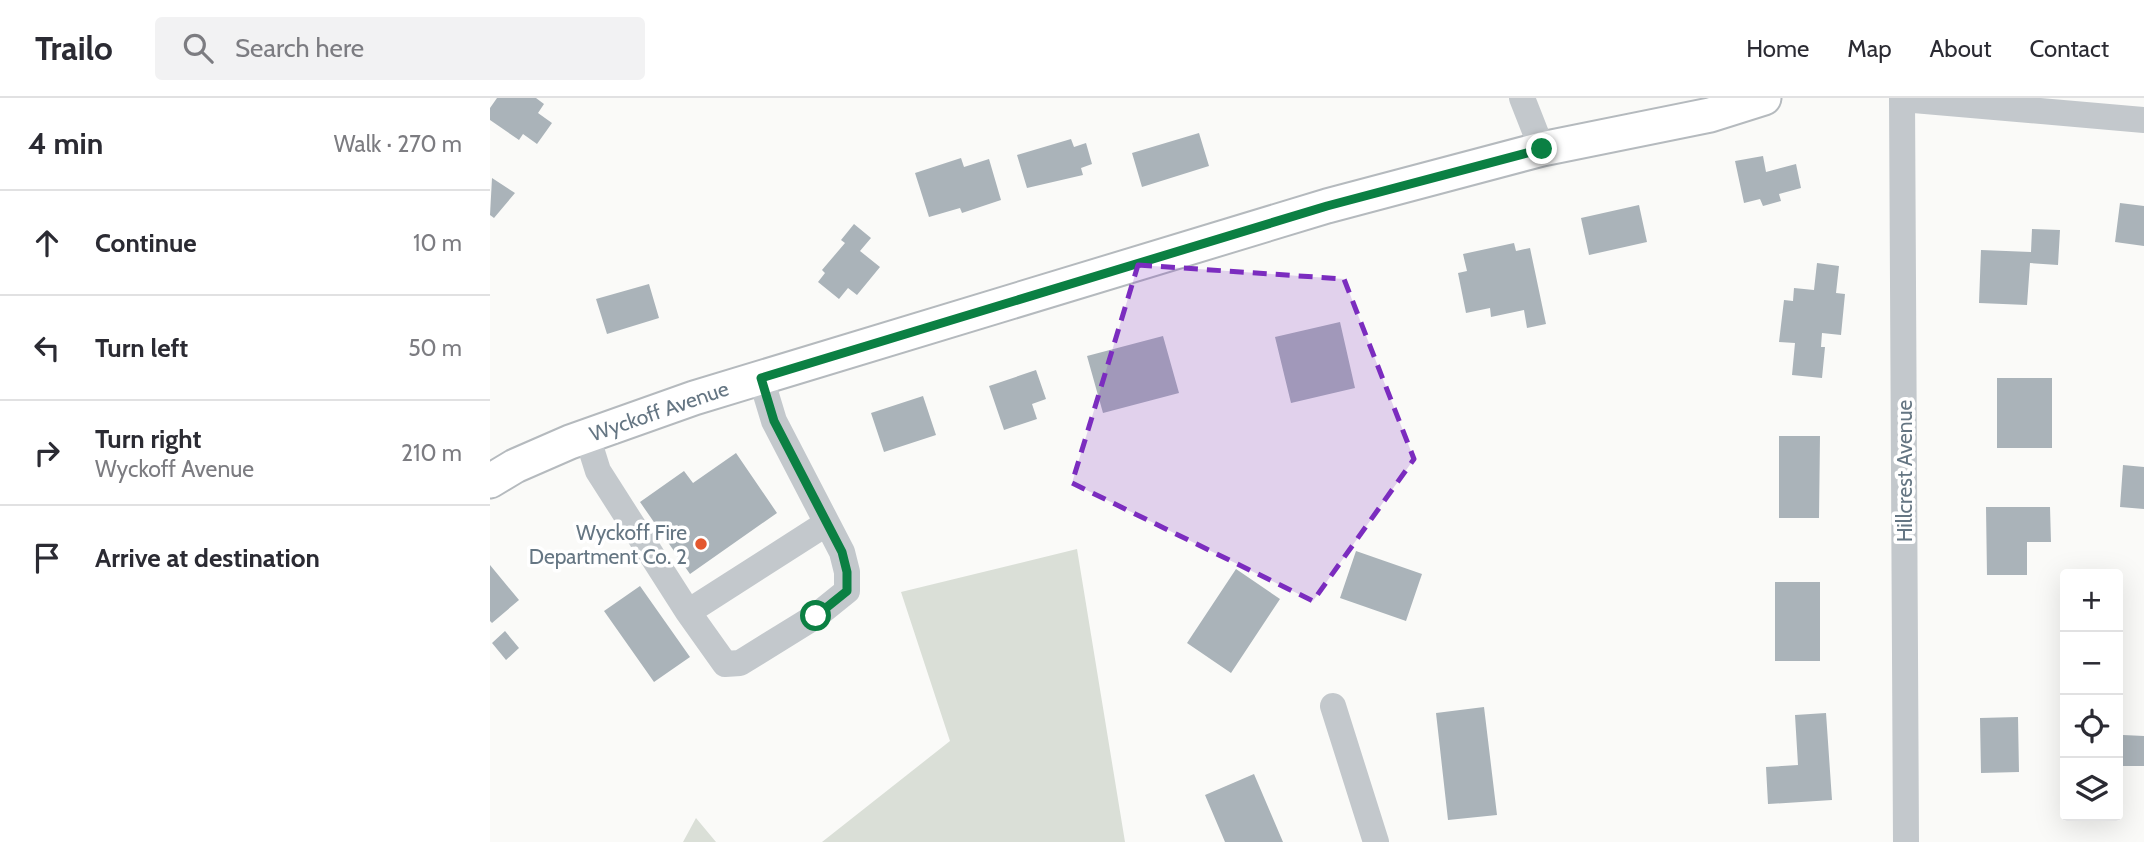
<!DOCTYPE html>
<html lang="en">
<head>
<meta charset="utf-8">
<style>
	:root { --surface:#fff; --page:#f2f2f3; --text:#2b2b33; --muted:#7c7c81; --line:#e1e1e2 }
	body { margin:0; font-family:Cabin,sans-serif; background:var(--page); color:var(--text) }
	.controls { position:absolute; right:21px; bottom:21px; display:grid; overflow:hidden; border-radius:7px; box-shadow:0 7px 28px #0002 }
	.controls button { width:63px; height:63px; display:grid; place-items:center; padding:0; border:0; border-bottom:2px solid var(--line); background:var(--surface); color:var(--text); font:35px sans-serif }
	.stop { position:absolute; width:21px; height:21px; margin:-16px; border:5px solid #0b8043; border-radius:50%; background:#fff }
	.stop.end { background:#0b8043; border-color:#fff; box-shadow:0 2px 7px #0008 }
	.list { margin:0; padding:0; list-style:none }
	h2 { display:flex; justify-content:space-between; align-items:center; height:91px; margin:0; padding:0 28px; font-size:30px }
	h2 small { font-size:23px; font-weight:400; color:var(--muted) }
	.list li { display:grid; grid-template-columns:46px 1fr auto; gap:21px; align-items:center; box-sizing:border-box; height:105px; padding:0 28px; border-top:2px solid var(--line) }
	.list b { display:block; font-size:26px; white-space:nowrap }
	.list p { margin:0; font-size:23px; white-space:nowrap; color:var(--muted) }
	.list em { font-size:23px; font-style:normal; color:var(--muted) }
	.icon { flex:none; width:38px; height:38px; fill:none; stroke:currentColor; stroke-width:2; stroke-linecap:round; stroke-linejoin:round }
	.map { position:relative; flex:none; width:1654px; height:744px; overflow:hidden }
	header { display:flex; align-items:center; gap:42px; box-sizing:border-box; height:98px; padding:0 35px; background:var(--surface); border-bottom:2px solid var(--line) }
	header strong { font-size:33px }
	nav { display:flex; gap:38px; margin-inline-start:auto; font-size:24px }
	.search { width:490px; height:63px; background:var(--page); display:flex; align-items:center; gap:18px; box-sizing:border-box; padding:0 24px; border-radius:7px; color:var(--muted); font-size:26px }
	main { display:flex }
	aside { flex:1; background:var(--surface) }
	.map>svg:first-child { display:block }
	.green { fill:#dadfd7 }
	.building { fill:#aab3b9 }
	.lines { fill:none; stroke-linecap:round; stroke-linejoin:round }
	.major-casing { stroke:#b5babe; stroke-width:37 }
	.minor { stroke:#c3c8cc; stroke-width:26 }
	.major { stroke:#fff; stroke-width:33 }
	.route { stroke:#0b8043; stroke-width:9 }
	.marked { fill:#7b2cbf; fill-opacity:0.2; stroke:#7b2cbf; stroke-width:5; stroke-dasharray:14 9; stroke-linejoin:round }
	.poi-dot { fill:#e4572e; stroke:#fff; stroke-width:2.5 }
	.labels { text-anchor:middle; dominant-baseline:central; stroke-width:7; stroke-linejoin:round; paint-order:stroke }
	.street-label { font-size:21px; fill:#657683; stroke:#fff }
	.poi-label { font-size:21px; fill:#657683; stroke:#fff; text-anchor:end }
</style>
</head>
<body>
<header>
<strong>Trailo</strong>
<div class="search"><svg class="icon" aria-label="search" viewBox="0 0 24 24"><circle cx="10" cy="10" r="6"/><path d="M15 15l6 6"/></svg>Search here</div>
<nav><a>Home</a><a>Map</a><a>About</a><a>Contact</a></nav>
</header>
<main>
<aside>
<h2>4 min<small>Walk · 270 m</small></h2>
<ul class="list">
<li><svg class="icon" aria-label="ahead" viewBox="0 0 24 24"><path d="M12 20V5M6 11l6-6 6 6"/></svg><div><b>Continue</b></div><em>10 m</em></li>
<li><svg class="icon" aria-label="left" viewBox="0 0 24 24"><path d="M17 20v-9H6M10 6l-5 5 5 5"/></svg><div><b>Turn left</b></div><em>50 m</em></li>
<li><svg class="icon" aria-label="right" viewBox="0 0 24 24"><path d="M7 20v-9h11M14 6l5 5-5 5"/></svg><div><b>Turn right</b><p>Wyckoff Avenue</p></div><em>210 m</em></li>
<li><svg class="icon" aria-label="arrive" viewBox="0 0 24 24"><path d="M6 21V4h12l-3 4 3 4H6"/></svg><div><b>Arrive at destination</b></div></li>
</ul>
</aside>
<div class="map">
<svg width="1654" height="744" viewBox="0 0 1654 744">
	<rect width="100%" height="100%" fill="#fafaf8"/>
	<path class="green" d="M587,451l48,293h-303l128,-101 -49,-149z
		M206,720l20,24h-33z"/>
	<path class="building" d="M7,0h39l8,6 -6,9 14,10 -15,21 -14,-10 -4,6 -29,-20v-12z
		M709,35l10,33 -67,21 -10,-34z
		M581,41l3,8 12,-4 6,21 -11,4 2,7 -56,13 -10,-33z
		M1273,58l3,16 30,-8 5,24 -22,6 2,7 -18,5 -3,-7 -16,4 -9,-42z
		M471,60l3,9 25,-8 12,41 -39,13 -2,-5 -31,9 -14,-44z
		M2,80l23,15 -21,25 -4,-3z
		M1630,105l24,3v40l-29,-4z
		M1149,107l8,37 -58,13 -8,-37z
		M364,126l17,14 -11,13 20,16 -23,28 -9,-7 -9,11 -21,-17 7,-9 -3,-3 23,-27 -4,-3z
		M1542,131l28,1 -2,35 -28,-2 -3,42 -48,-2 2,-53 50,2z
		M1024,145l2,8 14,-3 16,76 -19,4 -3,-18 -33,7 -1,-9 -24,5 -8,-40 9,-2 -4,-17z
		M1327,165l22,3 -3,27 9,1 -4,41 -19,-2 -1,14h4l-3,31 -30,-3 3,-32 -16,-1 5,-42 9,1 1,-13 20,2z
		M159,186l10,34 -52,16 -11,-35z
		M850,224l15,66 -64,15 -16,-66z
		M673,238l16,57 -76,20 -16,-57z
		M546,272l10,29 -14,5 5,15 -33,11 -15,-44z
		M1507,280h55v70h-55z
		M433,298l13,39 -52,17 -13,-39z
		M1289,338h41l-1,82h-40z
		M246,355l41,60 -87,61 -50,-72 44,-31 9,12z
		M1633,367l21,2v42l-24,-2z
		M1496,409h64l1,35h-24v33h-40z
		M866,453l66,23 -16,47 -66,-23z
		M0,467l29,35 -27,23 -2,-2z
		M746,471l44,30 -49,74 -44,-30z
		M1285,484h45v79h-45z
		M150,488l50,71 -36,25 -50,-71z
		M15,533l14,17 -13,12 -14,-17z
		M994,609l13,108 -49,5 -12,-107z
		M1336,615l6,87 -64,4 -2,-37 32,-2 -3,-50z
		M1528,619l1,55 -38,1 -1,-55z
		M1633,637l21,1v30h-22z
		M764,676l29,68h-58l-20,-47z"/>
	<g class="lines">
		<defs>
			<path id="major" d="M0,383l25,-15 55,-24 124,-44 633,-192 215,-57 168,-34 54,-17"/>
		</defs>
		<use href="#major" class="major-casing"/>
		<path class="minor" d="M1032,0l20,51
			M1412,0l4,744
			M1412,1l242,21
			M97,338l11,35 90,141 37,52 15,-1 76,-47 31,-25v-19l-5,-20 -68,-131 -13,-43
			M198,514l139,-89
			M843,608l43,136"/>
		<use href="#major" class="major"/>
	</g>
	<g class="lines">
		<path class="route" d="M326,518l31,-25v-19l-5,-20 -68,-131 -13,-43 566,-172 215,-57"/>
	</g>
	<path class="marked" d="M648,167l206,14 70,180 -101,142 -241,-118z"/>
	<circle class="poi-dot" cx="211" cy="446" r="7"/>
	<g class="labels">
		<g class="street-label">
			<text transform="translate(169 313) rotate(-19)">Wyckoff Avenue</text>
			<text transform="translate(1414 373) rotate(-90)">Hillcrest Avenue</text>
		</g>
		<g class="poi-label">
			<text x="197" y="434">Wyckoff Fire<tspan x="197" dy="24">Department Co. 2</tspan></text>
		</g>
	</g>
</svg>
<div class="controls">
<button>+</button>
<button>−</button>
<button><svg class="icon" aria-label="locate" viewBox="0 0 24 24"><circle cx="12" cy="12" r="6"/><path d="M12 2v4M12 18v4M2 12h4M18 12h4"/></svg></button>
<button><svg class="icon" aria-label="layers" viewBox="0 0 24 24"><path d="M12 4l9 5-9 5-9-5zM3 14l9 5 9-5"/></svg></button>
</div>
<div class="stop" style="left:326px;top:518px"></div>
<div class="stop end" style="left:1052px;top:51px"></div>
</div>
</main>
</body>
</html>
